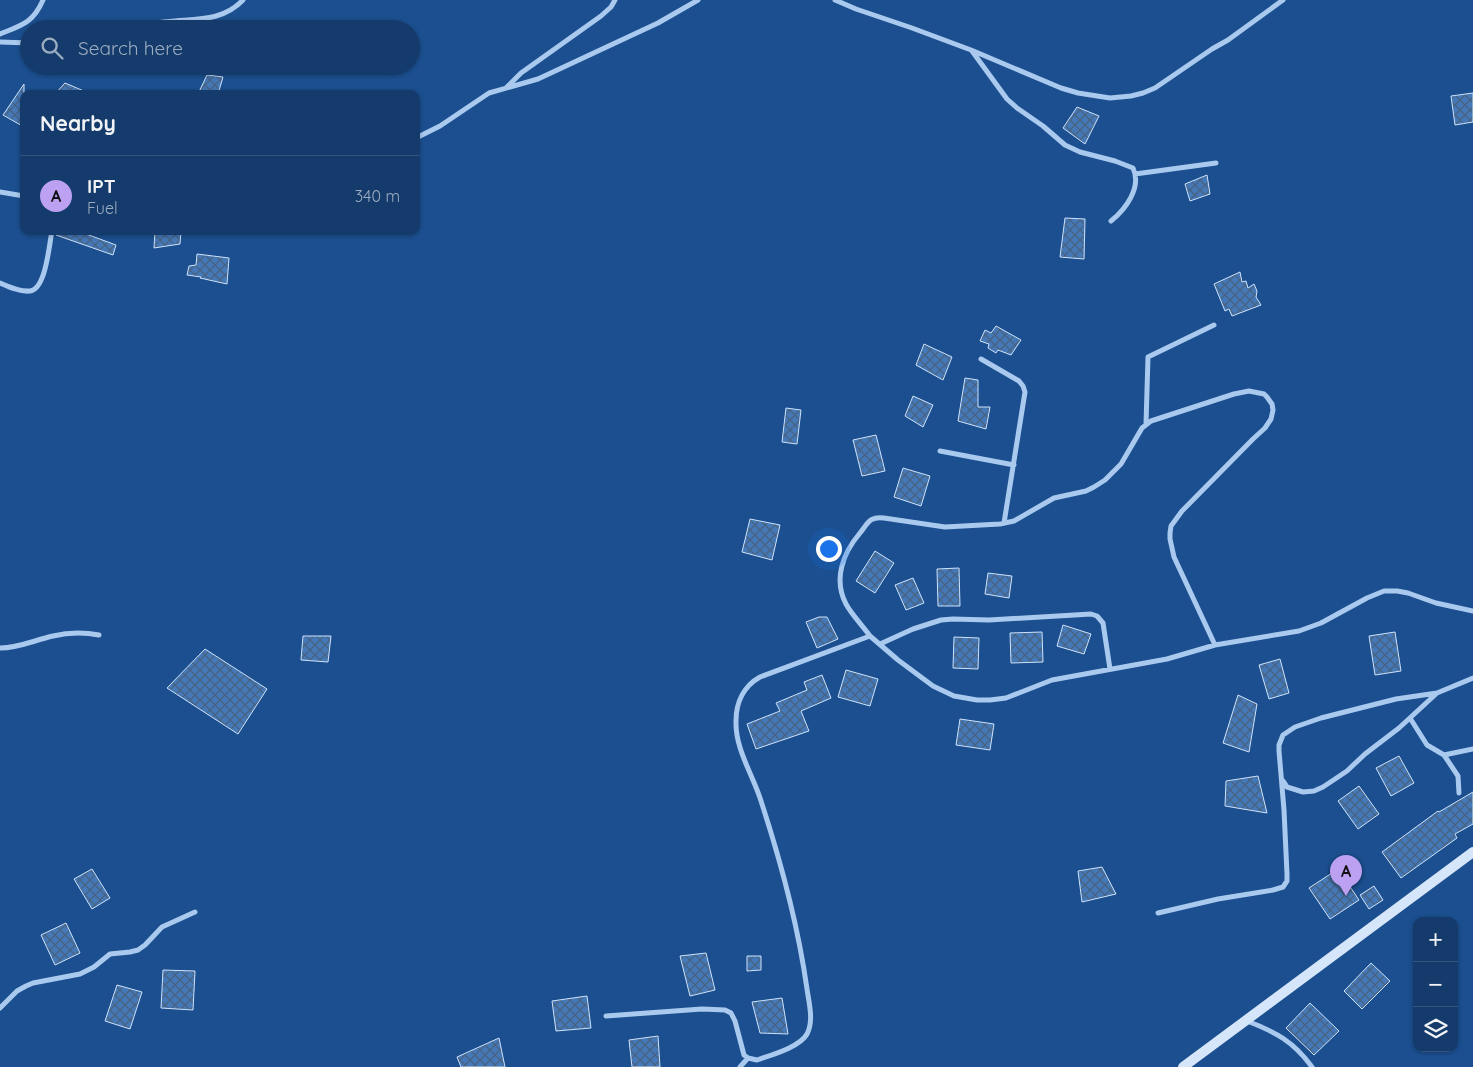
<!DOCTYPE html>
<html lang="en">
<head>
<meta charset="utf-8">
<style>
	:root { --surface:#143b6b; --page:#1d4271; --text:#f1f3f6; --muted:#9dadc1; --line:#33557e; --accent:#bca0f2 }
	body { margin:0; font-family:Quicksand,sans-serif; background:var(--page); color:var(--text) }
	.controls { position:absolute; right:15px; bottom:15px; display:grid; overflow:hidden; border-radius:10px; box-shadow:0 1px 4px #0004 }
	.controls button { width:45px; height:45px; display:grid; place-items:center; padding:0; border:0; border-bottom:1px solid var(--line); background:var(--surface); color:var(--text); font:25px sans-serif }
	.you { position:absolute; left:828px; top:548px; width:18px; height:18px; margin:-12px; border:4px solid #fff; border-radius:50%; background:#1a73e8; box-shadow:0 0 0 8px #1a73e833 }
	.badge { display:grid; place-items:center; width:32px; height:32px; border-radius:50%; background:var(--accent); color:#111; font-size:16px; font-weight:700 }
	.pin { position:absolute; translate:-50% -41px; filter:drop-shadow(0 1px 2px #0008) }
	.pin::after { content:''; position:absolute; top:26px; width:18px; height:15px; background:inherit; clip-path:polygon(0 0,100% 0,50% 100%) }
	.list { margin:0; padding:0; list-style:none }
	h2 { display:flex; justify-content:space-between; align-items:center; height:65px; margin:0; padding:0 20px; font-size:21px }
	h2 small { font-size:16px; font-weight:400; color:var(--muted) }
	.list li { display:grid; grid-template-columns:32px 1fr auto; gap:15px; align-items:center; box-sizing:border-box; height:80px; padding:0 20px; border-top:1px solid var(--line) }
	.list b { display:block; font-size:19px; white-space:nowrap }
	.list p { margin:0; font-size:16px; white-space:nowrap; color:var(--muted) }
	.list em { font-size:16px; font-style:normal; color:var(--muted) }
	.icon { flex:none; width:28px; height:28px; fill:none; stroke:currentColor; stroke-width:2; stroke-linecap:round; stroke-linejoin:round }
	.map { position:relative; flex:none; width:1473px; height:1067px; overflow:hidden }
	.search { position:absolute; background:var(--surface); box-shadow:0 1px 4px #0004; left:20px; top:20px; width:400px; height:55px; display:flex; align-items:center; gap:12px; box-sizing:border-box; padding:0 18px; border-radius:28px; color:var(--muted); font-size:19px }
	.panel { position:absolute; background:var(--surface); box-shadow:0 1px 4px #0004; left:20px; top:90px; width:400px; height:145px; border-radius:10px }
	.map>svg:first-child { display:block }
	.building { fill:url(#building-cross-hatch); stroke:#cfe3fa }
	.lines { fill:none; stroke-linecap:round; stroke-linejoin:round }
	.street { stroke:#a9c9ee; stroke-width:5 }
	.secondary { stroke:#d6e6fa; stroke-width:10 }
</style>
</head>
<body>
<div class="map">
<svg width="1473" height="1067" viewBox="0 0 1473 1067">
	<defs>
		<pattern id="building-cross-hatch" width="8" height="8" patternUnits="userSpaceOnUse" patternTransform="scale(1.25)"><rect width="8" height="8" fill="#4478b7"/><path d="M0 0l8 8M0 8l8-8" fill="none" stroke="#486282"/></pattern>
	</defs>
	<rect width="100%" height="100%" fill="#1b4f8f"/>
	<path class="building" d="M207,75l16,2 -5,17h-20z
		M65,83l26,11h-36z
		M24,84v43l-21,-12z
		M1473,93v29l-18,3 -4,-29z
		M1077,107l22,9 -14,28 -22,-16z
		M1207,175l3,19 -20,7 -5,-17z
		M1065,218l20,1 -1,40 -24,-2z
		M56,231h22l38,14 -3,10 -57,-20z
		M155,231h26l-1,13 -26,4z
		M197,254l32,4 -2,26 -27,-6 1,-1 -14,-2 2,-9 7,-1z
		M1240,272l2,10 4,-1 2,7 6,-4 3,7 -1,6 5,8 -29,11 -3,-7 -4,2 -11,-27z
		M996,326l25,14 -10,15 -13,-5 -2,3 -8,-5 1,-4 -9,-3 5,-11 6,3z
		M924,344l28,13 -9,23 -27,-15z
		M965,378l13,2v27h12l-4,22 -28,-8z
		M913,396l20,9 -10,22 -18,-11z
		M786,408l15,2 -4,34 -15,-2z
		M876,435l9,36 -23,5 -9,-36z
		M903,468l27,8 -9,30 -27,-9z
		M750,519l30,6 -8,35 -30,-8z
		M875,551l19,12 -19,30 -19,-12z
		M959,568l1,38h-22l-1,-37z
		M988,573l24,3 -3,22 -24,-4z
		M913,578l11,25 -18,7 -11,-25z
		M819,617h8l11,22 -21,9 -11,-26z
		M1063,625l28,9 -7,20 -27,-8z
		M1042,632l1,30 -32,1 -1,-30z
		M1395,632l6,39 -26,4 -6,-39z
		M303,636h28l-3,26 -27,-2z
		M954,637l25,1 -1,31 -25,-1z
		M205,649l62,40 -29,45 -71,-46z
		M1280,659l9,34 -20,6 -10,-34z
		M846,670l32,9 -8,27 -32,-9z
		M822,675l9,23 -30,13 8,20 -53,18 -9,-25 33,-13 -4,-8 31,-13 -3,-8z
		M1238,695l19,9 -8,48 -26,-9z
		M960,719l34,5 -4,26 -34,-5z
		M1399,756l15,27 -23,13 -15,-28z
		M1258,776l9,37 -42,-7 1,-25z
		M1359,786l20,28 -21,15 -20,-28z
		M1473,792v32l-18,10 2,4 -56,40 -19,-26 56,-41 1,1z
		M1102,867l14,27 -34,8 -4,-31z
		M92,869l18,29 -18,11 -18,-30z
		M1338,869l21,31 -29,19 -21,-31z
		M1374,886l9,14 -14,9 -9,-14z
		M66,923l14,30 -25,12 -14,-30z
		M706,953l9,37 -25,6 -10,-40z
		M747,956h14v14l-14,1z
		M1371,963l19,18 -28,28 -18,-18z
		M163,970l32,1 -2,39 -32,-2z
		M117,985l25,7 -12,37 -25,-8z
		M587,996l4,32 -35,3 -4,-30z
		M782,998l6,36 -28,-1 -8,-31z
		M1310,1003l29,28 -25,24 -28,-27z
		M658,1036l2,31h-28l-3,-27z
		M499,1038l6,29h-44l-4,-10z"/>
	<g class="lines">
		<path class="street" d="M835,0l21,9 56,19 59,22 90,38 17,5 32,5 21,-2 12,-3 12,-5 57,-39 16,-9 55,-40
			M133,29c14,-5 27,-7 42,-8 25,-2 49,-1 68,-21
			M0,34c22,-9 33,-11 43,-34
			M0,42l29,1
			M972,51l35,48 10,9 26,18 22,19 15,7 35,9 18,7c9,19 -7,41 -22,53
			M506,88l15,-15 80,-57 10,-9 4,-7
			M416,138l24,-12 49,-33 49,-14 120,-56 40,-23
			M1135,174l81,-11
			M0,192l24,4
			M0,283c9,4 20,9 30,8 16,-2 19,-46 22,-60
			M981,359l38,22 4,5 2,6 -21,131
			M1146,424l2,-67 66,-32
			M940,451l74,14
			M870,636c-8,-11 -18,-21 -24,-32 -13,-25 -3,-51 14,-71 8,-10 10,-17 24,-15l61,9 55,-3 14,-3 40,-23 32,-7 8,-4 11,-7 16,-16 21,-36 9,-7 83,-27 15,-3 15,3 3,3 5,7 1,6 -2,9 -6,9 -12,11 -71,72 -11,15 -1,7v6l4,18 41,88
			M880,644l33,-15 28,-9 12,-1 36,1 102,-6 6,2 6,7 7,46
			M0,648c19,0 35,-8 53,-12 16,-4 31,-4 46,-1
			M1410,718l17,27 17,10 29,-6
			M1444,755l14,21 1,17
			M1283,781l4,6 16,5 11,-1 9,-4 24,-16 18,-17 34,-26 38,-35 36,-15
			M1158,913l60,-14 55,-9 10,-3 4,-6v-7l-3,-64 -5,-59v-6l4,-10 12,-8 26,-9 75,-19 41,-6
			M0,1008l17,-17 9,-5 7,-3 47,-9 14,-7 16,-13 20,-2 8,-2 7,-5 17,-18 33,-15
			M606,1016l96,-7 23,1 6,3 4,8 9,34 4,3 9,2c14,-5 43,-13 50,-26 7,-13 2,-31 0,-45 -9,-64 -26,-127 -46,-188 -8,-26 -26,-52 -25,-80 0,-19 8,-35 24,-44l110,-41 28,24 35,26 21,10 23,4h13l16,-2 46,-18 115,-21 48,-14 84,-14 22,-8 46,-25 17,-7h13l11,2 28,10 37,8
			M1247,1021c29,11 47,21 65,46
			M740,1067l8,-9"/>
		<path class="secondary" d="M1183,1067l290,-215"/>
	</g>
</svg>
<div class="controls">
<button>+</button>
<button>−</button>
<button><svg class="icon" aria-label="layers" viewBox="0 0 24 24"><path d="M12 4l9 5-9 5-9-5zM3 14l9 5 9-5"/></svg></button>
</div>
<div class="you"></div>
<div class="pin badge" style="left:1346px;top:896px">A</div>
<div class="search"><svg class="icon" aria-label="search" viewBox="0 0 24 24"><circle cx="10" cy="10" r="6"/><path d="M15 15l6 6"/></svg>Search here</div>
<section class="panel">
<h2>Nearby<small></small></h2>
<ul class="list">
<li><span class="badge">A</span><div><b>IPT</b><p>Fuel</p></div><em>340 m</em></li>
</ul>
</section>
</div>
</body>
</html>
